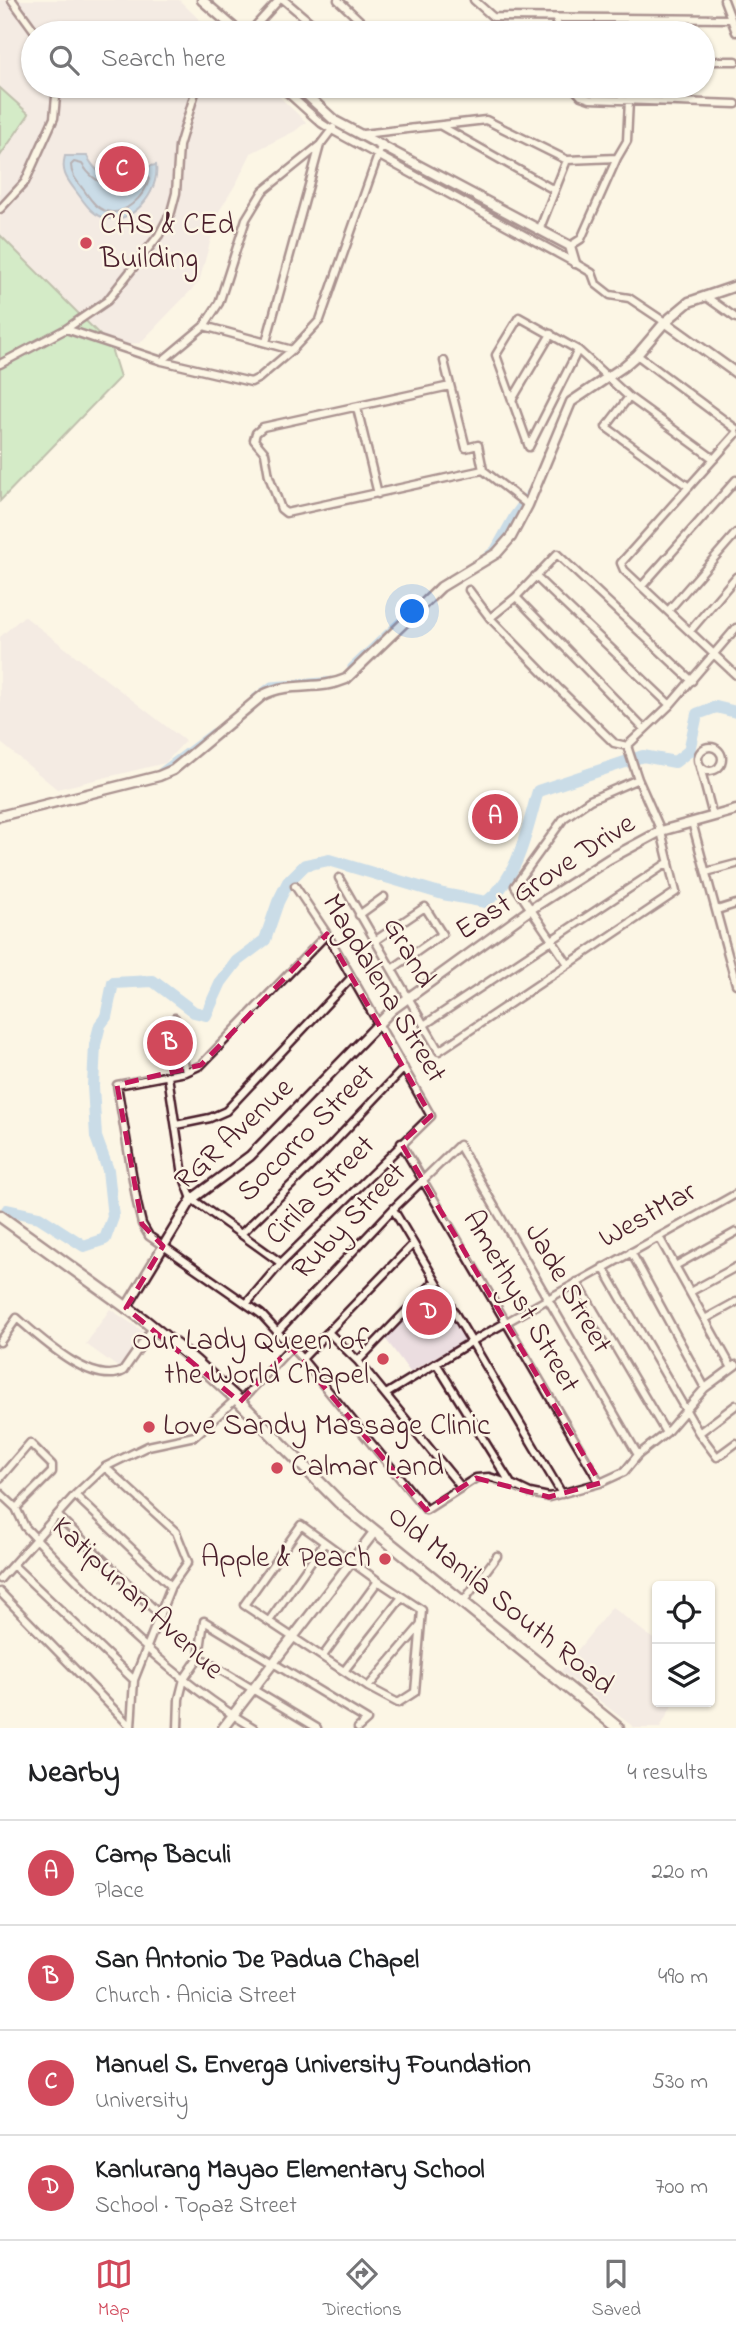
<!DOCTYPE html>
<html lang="en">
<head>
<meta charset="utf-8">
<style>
	:root { --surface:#fff; --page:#f6f6f6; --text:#202124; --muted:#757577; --line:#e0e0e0; --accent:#d1495b }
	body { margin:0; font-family:"Indie Flower",sans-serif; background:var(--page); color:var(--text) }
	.controls { position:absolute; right:21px; bottom:21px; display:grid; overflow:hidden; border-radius:7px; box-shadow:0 2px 5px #0004 }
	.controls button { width:63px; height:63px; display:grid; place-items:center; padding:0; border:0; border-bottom:2px solid var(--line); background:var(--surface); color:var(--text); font:35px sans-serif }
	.you { position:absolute; left:413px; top:612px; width:24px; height:24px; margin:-18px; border:5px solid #fff; border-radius:50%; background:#1a73e8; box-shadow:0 0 0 10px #1a73e833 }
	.badge { display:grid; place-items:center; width:46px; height:46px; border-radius:50%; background:var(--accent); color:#fff; font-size:23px; font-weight:700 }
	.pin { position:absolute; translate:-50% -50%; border:4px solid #fff; box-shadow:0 2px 7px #0006 }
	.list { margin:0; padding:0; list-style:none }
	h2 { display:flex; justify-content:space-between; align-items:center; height:91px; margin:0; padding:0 28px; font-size:30px }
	h2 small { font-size:23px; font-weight:400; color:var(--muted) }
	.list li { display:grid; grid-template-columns:46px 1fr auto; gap:21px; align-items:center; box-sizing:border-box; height:105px; padding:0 28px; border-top:2px solid var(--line) }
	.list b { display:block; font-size:26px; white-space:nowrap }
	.list p { margin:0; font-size:23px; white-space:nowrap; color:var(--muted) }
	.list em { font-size:23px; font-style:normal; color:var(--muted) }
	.icon { flex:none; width:38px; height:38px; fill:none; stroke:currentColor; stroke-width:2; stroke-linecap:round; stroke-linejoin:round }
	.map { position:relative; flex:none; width:736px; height:1728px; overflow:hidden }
	.search { position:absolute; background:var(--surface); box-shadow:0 2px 5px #0004; left:21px; right:21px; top:21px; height:77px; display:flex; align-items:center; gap:18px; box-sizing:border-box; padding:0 24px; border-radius:38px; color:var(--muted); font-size:26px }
	.sheet { height:511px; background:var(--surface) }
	nav { display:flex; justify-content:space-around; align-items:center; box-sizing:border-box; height:98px; border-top:2px solid var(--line); background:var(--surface); font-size:19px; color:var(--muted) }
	nav a { display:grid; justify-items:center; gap:4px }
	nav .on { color:var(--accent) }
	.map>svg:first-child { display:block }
	.built { fill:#ebdde0 }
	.green { fill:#a4dea3; stroke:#777e67; stroke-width:2 }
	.water { fill:#8ebde9; stroke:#737e9d; stroke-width:2 }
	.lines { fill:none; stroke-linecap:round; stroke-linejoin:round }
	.shore { stroke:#655e77; stroke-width:2 }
	.canal { stroke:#8ebde9; stroke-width:7 }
	.river { stroke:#8ebde9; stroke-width:12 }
	.street-casing { stroke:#4a1f2b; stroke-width:11 }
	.secondary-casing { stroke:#4a1f2b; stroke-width:13 }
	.primary-casing { stroke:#4a1f2b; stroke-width:15 }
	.street { stroke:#fcf5e5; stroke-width:6 }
	.secondary { stroke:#fcf5e5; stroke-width:8 }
	.primary { stroke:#fcf5e5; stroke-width:10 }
	.marked { fill:none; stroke:#c2185b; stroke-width:5; stroke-dasharray:14 9; stroke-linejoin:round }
	.poi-dot { fill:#d1495b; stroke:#fcf5e5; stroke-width:2.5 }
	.labels { text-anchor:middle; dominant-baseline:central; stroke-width:5; stroke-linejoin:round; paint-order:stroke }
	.poi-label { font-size:30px; fill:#4a1f2b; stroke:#fcf5e5; text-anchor:start }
	.street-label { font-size:30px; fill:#4a1f2b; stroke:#fcf5e5 }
</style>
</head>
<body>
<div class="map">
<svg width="736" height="1728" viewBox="0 0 736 1728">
	<rect width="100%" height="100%" fill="#fcf5e5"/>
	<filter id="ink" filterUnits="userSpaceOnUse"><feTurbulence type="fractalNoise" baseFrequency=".0143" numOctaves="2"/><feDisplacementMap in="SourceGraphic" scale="14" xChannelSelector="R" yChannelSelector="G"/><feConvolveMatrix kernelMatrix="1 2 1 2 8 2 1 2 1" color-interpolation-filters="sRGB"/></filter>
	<g filter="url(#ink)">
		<path class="built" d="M0,0h179l34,33h-180v53h235l38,36 -11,9 -44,22 -14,29 -19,31 -19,69 -59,61 -30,2 -110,-110v-79l28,-42 -28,-26z
			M24,616l161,125 -20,22 -108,26 -57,-47v-105z
			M433,1286l33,53 -56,33 -25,-34z
			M110,1309l37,25 -25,36 -36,-26z
			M612,1607l45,35v60h17l-14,26h-25l-74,-57z"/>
		<path class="green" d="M0,88l29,26 -29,42z
			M0,235l110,110 10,32 -120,124z"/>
		<path class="water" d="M65,156h22c18,36 41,13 69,9 4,27 -25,63 -54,52 -12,-4 -19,-17 -27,-27 -9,-12 -14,-19 -10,-34z"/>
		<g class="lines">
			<path class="shore" d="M74,162l8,2c20,32 37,16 64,11l3,4c-4,17 -26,40 -46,31 -9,-4 -14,-13 -20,-21 -6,-8 -12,-14 -12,-24z"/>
			<path class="canal" d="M486,556l8,-7 19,-34 19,-26
				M351,667l55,-52
				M254,698l17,-13 64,-5
				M161,771l52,-39"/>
			<path class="river" d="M7,1210l32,7 45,29 21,-7 8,-22 -5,-47 -12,-33 -3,-51 2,-41 5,-20 6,-8 7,-34 40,-2 41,31 12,3 15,-33 16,-21 28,-21 13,-38 10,-20 17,-17 24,-5 114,34 43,8c33,-24 41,-74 52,-111l105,-35 32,6 14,-11 8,-37 19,-7 20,5"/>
			<defs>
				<path id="street" d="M12,0l24,33
					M284,0l39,33
					M338,0l35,33
					M474,0l19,17 238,2
					M724,0l12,32
					M259,23l12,10
					M249,33l30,-33
					M552,33l7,-15
					M703,61h33
					M280,86l41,37 11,7 243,133 17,10 4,11 14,11 19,3 36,24
					M572,86l9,10 9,3 146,5
					M441,126l113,64
					M363,134l123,-14 81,40
					M0,209l25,-27 29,-64 3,-32
					M540,228l27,-68 50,-2
					M570,246l11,-7 36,-81 10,-17 2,-41
					M705,296l31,22
					M204,326l88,24
					M66,329l96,32 89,21 8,-4 33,-28 28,-30 62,-176
					M266,342l54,-197 13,-17
					M637,355l99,74
					M162,361l42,-35 15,-23 27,-84 17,-28 57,-46
					M444,361l22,87 12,-3 5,25 45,35
					M0,364l66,-35 41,-28 52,-66 12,-23 5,-19 3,-47 18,-60
					M450,386l-187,41 -7,6 -2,7 11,13 4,23 12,33 5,4 197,-43
					M629,397l-23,30 83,60
					M512,400l39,-66
					M357,408l21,86
					M736,434l-115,129 3,7 112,105
					M529,447l-33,-92 23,-38 59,33 51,47 85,62
					M529,447l49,-97
					M535,576l135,129
					M642,586l94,-106
					M469,590l21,28 70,72 54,53 13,3
					M516,597l127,131
					M668,611l68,-78
					M490,618l26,-21 41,-43 135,127
					M690,631l46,-54
					M627,746l43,-41 66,-77
					M698 759a12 12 0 1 1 24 0a12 12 0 1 1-24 0Z
					M700,767l13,49
					M692,822l44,162
					M706,872l30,-8
					M339,878l100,173 237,-159 -15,-61 -23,-52 -11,-33
					M717,910l19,-6
					M359,915l25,-18
					M327,934l-126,131 -15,7 -69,13 20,118 5,21 7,12 112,78 41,45 124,151 50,-32 13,-1 22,7 19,9 19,4 51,-14 24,-11 14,-17 28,-22 39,-45 31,-23
					M376,940l49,-33 17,27 -50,35
					M568,964l-53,-78 49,-68 26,-18 48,-21
					M175,1018l11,54
					M424,1025l245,-163
					M168,1076l15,99 9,24 89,64
					M176,1125l34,-7 16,-7 125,-133
					M401,1143l199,340
					M393,1209l169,285
					M242,1233l78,-76 84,-89
					M659,1237l73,131
					M631,1252l74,136
					M675,1266l61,-34
					M603,1267l96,166 18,24 19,-14
					M577,1282l89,151
					M690,1292l46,-25
					M247,1303l34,-40 150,-147 -104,-182 -32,-48
					M705,1319l31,-17
					M277,1332l116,-123 66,-64 179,310
					M329,1333l29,28 103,126
					M0,1342l17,-24c22,19 75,69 106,53l30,-43
					M302,1359l111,-115
					M358,1361l77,-80
					M436,1363l75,121
					M386,1394l85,-52 265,-148
					M240,1402l51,-55
					M699,1433l37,-28
					M105,1467l71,65 12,30 -17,24 -37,94 -3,47
					M0,1478l30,-35 22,22v7l-36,36
					M0,1493l16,15 9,19c70,73 142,150 229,201
					M75,1495l96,91
					M57,1515l103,100
					M301,1525l77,56 44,29 -7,82 -17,11 -30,-16 -124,-82z
					M13,1565l121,115
					M0,1579l75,-84 30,-28 43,-21 47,-10 42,-38
					M0,1592l131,135
					M463,1602l34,-46
					M269,1621l55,-78
					M323,1656l55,-75
					M199,1657l118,71
					M344,1671l58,-74
					M368,1687l52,-61
					M178,1728l1,-29 5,-20 15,-22 5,-36 163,99 -9,8"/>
				<path id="secondary" d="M202,0l38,33
					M297,86l38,35 235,125 5,17
					M665,322l71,51
					M0,816l159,-40 14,-6 90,-75c27,-14 56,-4 83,-16l95,-92 56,-34 14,-16 17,-32 43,-103 52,-35 14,-12 28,-33 24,-20 47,-16
					M126,1308l66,-109 58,-43 143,-147 138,-100 78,-50 52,-28 75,-21
					M223,1728l152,-197"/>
				<path id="primary" d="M0,1216l144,104 51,41 45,41 99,100 279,226"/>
			</defs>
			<use href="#street" class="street-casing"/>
			<use href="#secondary" class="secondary-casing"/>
			<use href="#primary" class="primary-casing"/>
			<use href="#street" class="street"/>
			<use href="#secondary" class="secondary"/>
			<use href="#primary" class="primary"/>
		</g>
	</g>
	<path d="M0 0H736V1728H0ZM327,934l104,182 -30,27 199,340 -51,14 -73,-19 -50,32 -135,-163 -51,55 -114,-94 37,-62 -21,-22 -25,-139 84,-20z" fill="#fcf5e5" fill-opacity=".55" fill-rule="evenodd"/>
	<path class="marked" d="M327,934l104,182 -30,27 199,340 -51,14 -73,-19 -50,32 -135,-163 -51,55 -114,-94 37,-62 -21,-22 -25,-139 84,-20z"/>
	<g class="poi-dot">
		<circle cx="86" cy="243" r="7"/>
		<circle cx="383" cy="1359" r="7"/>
		<circle cx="149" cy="1427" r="7"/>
		<circle cx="277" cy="1468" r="7"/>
		<circle cx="385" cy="1559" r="7"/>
	</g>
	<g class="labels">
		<g class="poi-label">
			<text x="100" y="226">CAS &amp; CEd<tspan x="100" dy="34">Building</tspan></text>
			<text x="369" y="1342" text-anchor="end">Our Lady Queen of<tspan x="369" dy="34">the World Chapel</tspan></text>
			<text x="163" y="1427">Love Sandy Massage Clinic</text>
			<text x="291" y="1468">Calmar Land</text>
			<text x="371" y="1559" text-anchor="end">Apple &amp; Peach</text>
		</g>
		<g class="street-label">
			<text transform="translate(546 878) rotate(-33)">East Grove Drive</text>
			<text transform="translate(408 953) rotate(60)">Grand</text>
			<text transform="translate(383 989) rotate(59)">Magdalena Street</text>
			<text transform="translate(307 1134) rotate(-45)">Socorro Street</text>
			<text transform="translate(235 1135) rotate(-43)">RGR Avenue</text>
			<text transform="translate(321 1191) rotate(-45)">Cirila Street</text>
			<text transform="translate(648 1216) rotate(-29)">WestMar</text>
			<text transform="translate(350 1222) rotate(-46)">Ruby Street</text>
			<text transform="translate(567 1289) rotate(60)">Jade Street</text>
			<text transform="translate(520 1302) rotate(60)">Amethyst Street</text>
			<text transform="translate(137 1599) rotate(43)">Katipunan Avenue</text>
			<text transform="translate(500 1601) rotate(39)">Old Manila South Road</text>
		</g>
	</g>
</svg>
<div class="controls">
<button><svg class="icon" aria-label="locate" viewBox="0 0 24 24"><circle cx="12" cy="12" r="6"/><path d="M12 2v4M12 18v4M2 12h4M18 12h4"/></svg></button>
<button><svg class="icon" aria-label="layers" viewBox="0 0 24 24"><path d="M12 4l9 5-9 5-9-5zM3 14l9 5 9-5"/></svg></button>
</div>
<div class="you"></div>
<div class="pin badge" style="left:495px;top:817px">A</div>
<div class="pin badge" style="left:170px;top:1043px">B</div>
<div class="pin badge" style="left:122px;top:169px">C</div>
<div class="pin badge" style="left:429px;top:1312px">D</div>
<div class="search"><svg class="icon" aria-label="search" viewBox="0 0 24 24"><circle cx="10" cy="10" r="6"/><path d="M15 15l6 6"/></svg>Search here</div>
</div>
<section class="sheet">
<h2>Nearby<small>4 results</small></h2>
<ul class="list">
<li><span class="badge">A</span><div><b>Camp Baculi</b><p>Place</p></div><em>220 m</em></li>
<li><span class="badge">B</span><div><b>San Antonio De Padua Chapel</b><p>Church · Anicia Street</p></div><em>490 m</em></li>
<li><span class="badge">C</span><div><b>Manuel S. Enverga University Foundation</b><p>University</p></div><em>530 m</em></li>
<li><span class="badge">D</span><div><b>Kanlurang Mayao Elementary School</b><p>School · Topaz Street</p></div><em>700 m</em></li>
</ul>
</section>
<nav>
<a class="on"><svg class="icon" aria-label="map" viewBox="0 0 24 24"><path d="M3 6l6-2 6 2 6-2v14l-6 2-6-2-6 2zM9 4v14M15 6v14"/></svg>Map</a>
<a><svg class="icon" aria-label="directions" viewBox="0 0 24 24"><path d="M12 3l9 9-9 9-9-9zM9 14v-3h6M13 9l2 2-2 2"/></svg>Directions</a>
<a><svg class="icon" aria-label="saved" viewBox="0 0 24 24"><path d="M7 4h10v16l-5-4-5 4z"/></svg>Saved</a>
</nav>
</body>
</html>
